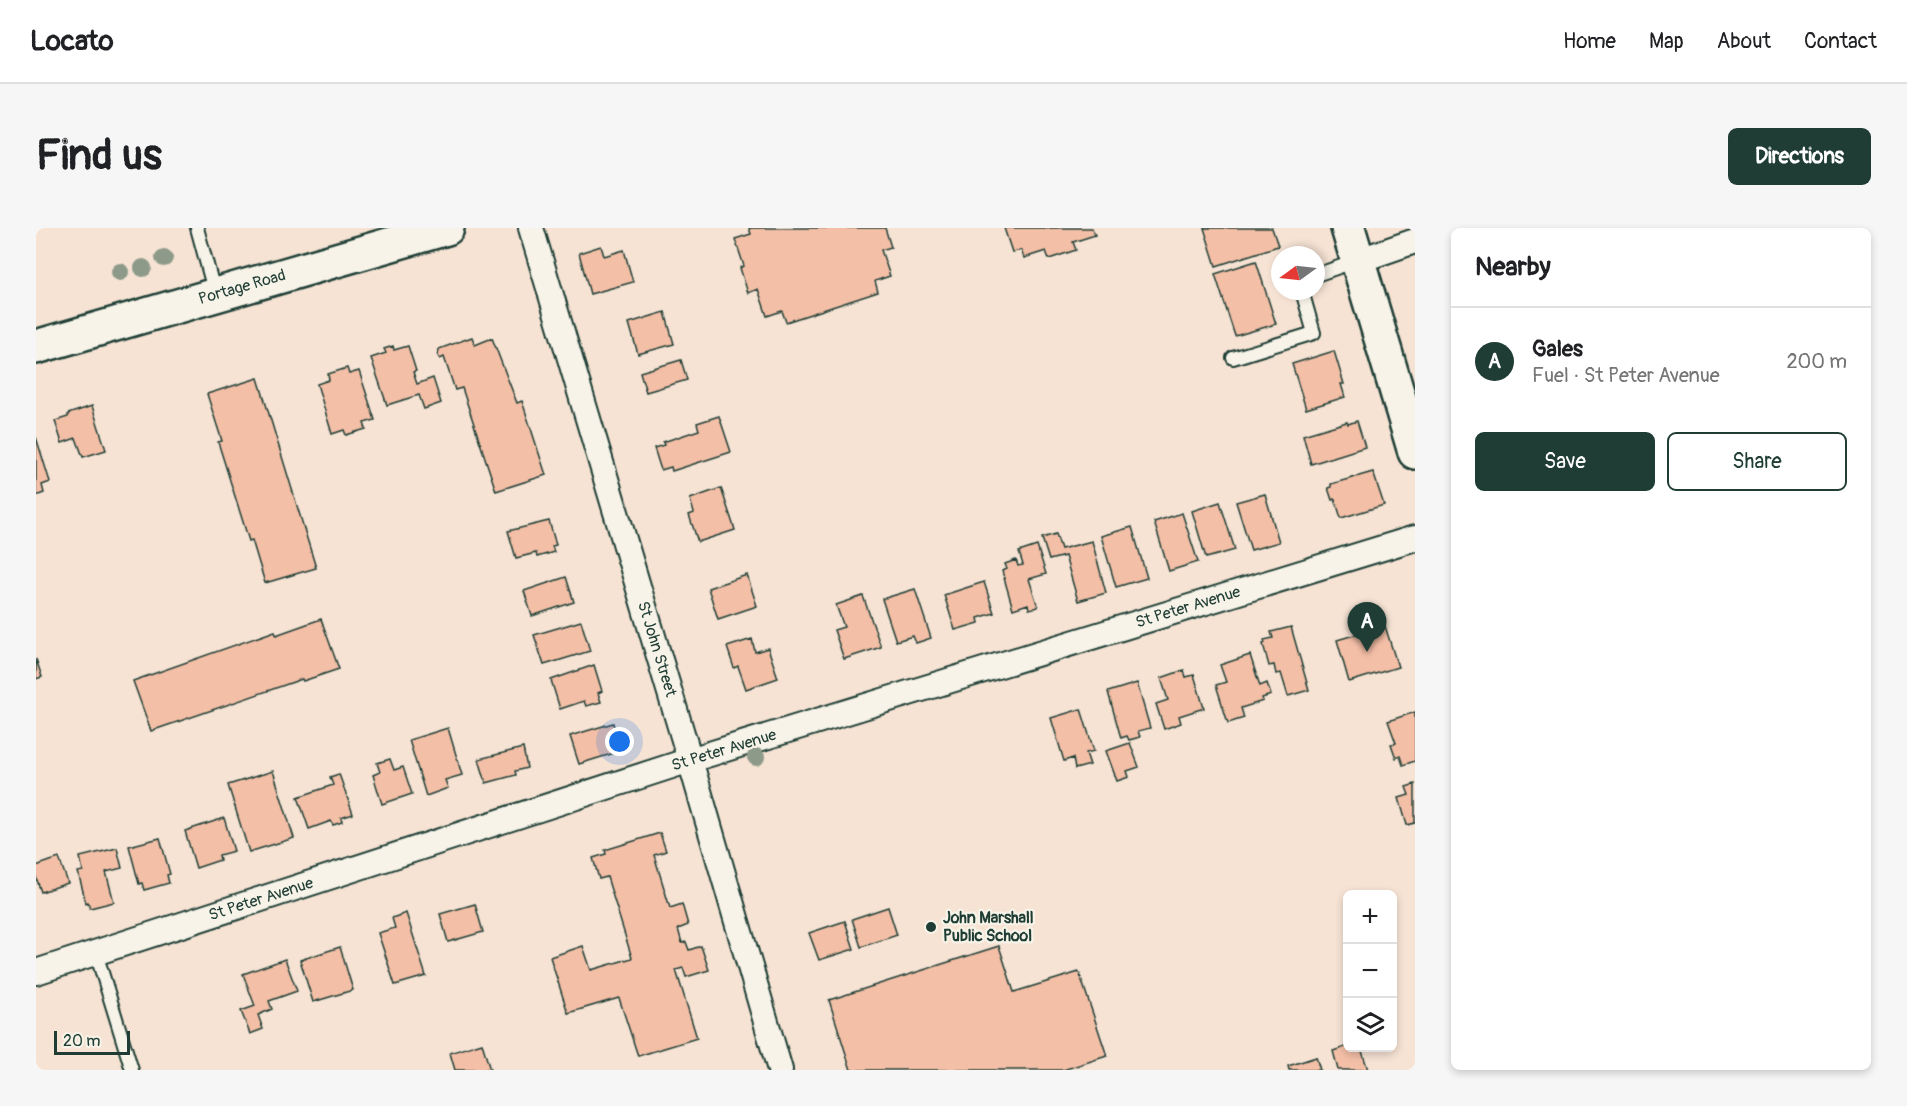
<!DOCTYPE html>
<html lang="en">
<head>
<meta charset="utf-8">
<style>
	:root { --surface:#fff; --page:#f6f6f6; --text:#202124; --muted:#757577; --line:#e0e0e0; --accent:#1f3d34 }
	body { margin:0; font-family:Pangolin,sans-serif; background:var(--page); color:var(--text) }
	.controls { position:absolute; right:18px; bottom:18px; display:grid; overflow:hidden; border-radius:9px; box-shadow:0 3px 9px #0003 }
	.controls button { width:54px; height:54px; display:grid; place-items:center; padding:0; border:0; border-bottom:2px solid var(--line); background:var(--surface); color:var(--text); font:30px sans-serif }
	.compass { position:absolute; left:1235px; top:18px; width:54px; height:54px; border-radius:50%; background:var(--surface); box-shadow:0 3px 9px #0003; rotate:255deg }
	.scale { position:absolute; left:18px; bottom:15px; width:76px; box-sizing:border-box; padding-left:6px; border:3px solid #1f3d34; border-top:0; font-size:16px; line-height:21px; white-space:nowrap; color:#1f3d34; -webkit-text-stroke:4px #f7f3e8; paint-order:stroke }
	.you { position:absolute; left:584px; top:514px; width:21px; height:21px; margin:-15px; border:4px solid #fff; border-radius:50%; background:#1a73e8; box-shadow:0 0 0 9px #1a73e833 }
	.badge { display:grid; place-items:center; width:39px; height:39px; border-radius:50%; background:var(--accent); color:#fff; font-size:20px; font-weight:700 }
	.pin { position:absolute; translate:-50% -50px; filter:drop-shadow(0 2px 3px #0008) }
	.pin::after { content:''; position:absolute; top:32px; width:21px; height:18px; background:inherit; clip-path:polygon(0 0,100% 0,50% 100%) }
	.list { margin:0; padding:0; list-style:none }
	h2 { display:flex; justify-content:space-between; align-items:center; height:78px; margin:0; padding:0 24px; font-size:26px }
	h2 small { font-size:20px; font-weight:400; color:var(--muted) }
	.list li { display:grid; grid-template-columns:39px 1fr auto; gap:18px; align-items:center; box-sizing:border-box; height:108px; padding:0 24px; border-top:2px solid var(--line) }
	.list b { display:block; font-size:22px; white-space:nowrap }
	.list p { margin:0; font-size:20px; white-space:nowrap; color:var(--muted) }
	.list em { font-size:20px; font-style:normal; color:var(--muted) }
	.actions { display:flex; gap:12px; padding:18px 24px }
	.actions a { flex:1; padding:14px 0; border:2px solid var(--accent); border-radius:9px; text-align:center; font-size:21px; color:var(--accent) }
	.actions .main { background:var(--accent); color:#fff }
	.icon { flex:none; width:33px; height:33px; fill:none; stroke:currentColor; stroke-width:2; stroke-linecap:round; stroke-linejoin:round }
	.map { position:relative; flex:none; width:1379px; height:842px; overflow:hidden; border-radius:9px }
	header { display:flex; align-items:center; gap:36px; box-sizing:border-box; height:84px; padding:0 30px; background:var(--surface); border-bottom:2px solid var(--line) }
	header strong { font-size:28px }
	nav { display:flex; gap:33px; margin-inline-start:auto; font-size:21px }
	.intro { display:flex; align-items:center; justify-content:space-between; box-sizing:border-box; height:144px; padding:0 36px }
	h1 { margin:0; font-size:42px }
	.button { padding:15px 27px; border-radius:9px; background:var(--accent); color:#fff; font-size:21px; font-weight:700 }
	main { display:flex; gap:36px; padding:0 36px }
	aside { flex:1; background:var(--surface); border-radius:9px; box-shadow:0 3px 9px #0003 }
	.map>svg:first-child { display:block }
	.building { fill:#f4bfa7; stroke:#1f3d34; stroke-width:1.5 }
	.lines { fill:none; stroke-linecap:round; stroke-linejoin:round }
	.lane-casing { stroke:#1f3d34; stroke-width:16 }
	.street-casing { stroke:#1f3d34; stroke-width:28 }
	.secondary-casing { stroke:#1f3d34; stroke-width:38 }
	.lane { stroke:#f7f3e8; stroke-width:12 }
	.street { stroke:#f7f3e8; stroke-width:24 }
	.secondary { stroke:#f7f3e8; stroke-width:33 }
	.tree { fill:#8e9a89 }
	.poi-dot { fill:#1f3d34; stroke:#f7f3e8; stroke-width:2 }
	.labels { text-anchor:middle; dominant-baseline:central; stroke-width:4.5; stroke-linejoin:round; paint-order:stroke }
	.street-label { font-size:16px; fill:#1f3d34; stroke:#f7f3e8 }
	.poi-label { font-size:16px; font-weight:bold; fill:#1f3d34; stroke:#f7f3e8; text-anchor:start }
</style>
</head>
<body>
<header>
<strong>Locato</strong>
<nav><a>Home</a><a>Map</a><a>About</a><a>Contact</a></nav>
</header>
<div class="intro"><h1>Find us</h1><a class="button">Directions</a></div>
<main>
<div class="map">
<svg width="1379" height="842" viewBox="0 0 1379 842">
	<rect width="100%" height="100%" fill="#f6e3d4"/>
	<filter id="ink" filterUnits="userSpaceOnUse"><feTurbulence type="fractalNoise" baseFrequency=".0167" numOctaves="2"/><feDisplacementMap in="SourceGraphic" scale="12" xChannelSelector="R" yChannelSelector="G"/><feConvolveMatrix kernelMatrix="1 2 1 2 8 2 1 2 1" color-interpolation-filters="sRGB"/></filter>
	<g filter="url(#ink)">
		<path class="building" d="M713,0h136l6,19 -10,3 9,26 -15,5 3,11 -92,30 -4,-11 -15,5 -9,-27 -10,4 -8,-25 4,-2 -9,-27 16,-5z
			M968,0h88l3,7 -22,7 3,8 -27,9 -3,-8 -22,7 -3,-8 -9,2z
			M1168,0h68l6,18 -62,20z
			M565,18l3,10 20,-6 9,32 -43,12 -11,-41z
			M1220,33l20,63 -41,12 -20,-62z
			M629,84l9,32 -36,10 -9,-31z
			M436,109l3,8 17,-7 25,65 5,-2 24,74 -50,16 -34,-103 -7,2 -11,-33 -4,2 -2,-3 1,-7z
			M357,118l1,4 14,-4 8,25 -3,1 4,12 16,-6 8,25 -17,6 -5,-14 -32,10 -16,-47 15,-5 -2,-4z
			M1298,123l10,33h-3l4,13 -39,12 -14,-45z
			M645,132l6,20 -41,12 -6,-20z
			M311,140l2,6 10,-3 16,49 -11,3 2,6 -20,6 -2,-5 -12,4 -15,-50 12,-4 -1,-6z
			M222,150l58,190 -51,15 -13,-43 -3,1 -31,-99 4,-1 -15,-47z
			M56,178l14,44 -23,7 -7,-19 -14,5 -7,-22 13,-4v-3z
			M683,188l12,36 -59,19 -1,-4 -10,3 -7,-22 10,-3 -1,-3 36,-12 -2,-7z
			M1321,193l8,26 -54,17 -8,-29 44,-13 1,2z
			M0,209l14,45 -8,3 2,8 -8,3z
			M1337,244l11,33 -43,13 -6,-19 -3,1 -4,-12 3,-1v-3z
			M685,260l14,42 -37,12 -9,-27 5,-2 -4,-14z
			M1229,266l14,48 -28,8 -15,-48z
			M1184,274l15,48 -29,8 -14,-47z
			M1146,285l16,49 -29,9 -15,-49z
			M513,293l7,24 -4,1 2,6 -17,5 -1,-4 -20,5 -8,-27z
			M1096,299l15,51 -31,9 -15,-51z
			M1020,306l5,15 31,-8 14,52 -28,8 -13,-45 -16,4 -7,-22z
			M1001,318l9,28 -17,5 9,28 -9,2 -1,-5 -15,5 -11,-38 5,-2 -2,-5 11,-4 2,6 5,-1 -4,-13z
			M711,347l10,31 -39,13 -10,-31z
			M530,349l8,25 -42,14 -8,-25z
			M948,354l10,31 -16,5 1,5 -24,7 -11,-35z
			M879,361l16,49 -15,5 -3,-7 -17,5 -14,-42z
			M827,368l18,51 -37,12 -10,-29 10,-3 -8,-22z
			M285,391l18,50 -36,12 -1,-2 -151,52 -18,-50 142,-50 1,4z
			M545,393l9,30 -46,14 -10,-30z
			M1349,398l13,41 -49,15 -12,-42z
			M1255,399l18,63 -21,6 -7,-23 -5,1 -2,-9 -5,1 -6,-22 2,-1 -1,-3 9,-2 -2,-6z
			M716,411l3,13 13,-4 10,30 -32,11 -8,-23 -4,2 -7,-21z
			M1214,427l10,31 7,-3 4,12 -9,3 1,3 -22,7 3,10 -16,5 -12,-38 10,-3 -6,-17z
			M0,431l6,18 -6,2z
			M558,437l8,26 -4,2 3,9 -15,4 -2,-5 -24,8 -9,-29z
			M1148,442l2,7 8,-2 10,33 -25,8 2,7 -17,6 -8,-25 12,-4 -7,-22z
			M1101,455l13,45 -12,3 2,6 -11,3 -2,-4 -6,2 -13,-46z
			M1045,481l13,42 -8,2 4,12 -15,4 -2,-11 -9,3 -13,-43z
			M1379,484v49l-12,4 -3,-9 -4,2 -5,-14 5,-1 -8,-22z
			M577,495l8,28 -42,13 -9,-28z
			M412,500l14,47 -17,5 3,8 -22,8 -17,-56z
			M1094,515l9,24 -12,4 2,6 -12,4 -11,-30z
			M487,520l4,20 -12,3 1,4 -30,8 -7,-24z
			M354,531l4,11 9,-3 9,27 -30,10 -9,-29 7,-3 -3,-9z
			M237,543l21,67 -45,14 -21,-67z
			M303,546l14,40 -12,4 1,4 -9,3 -2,-4 -22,8 -11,-32 35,-12 -3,-8z
			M1379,556v39l-8,2 -8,-27 10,-3 -3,-8z
			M188,590l10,33 -15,4 1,5 -24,8 -11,-37z
			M624,605l6,18 -12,4 16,53 12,-4 6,21 -10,4 4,14 4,-1 3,8 12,-4 8,24 -23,7 -3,-9 -7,2 21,68 -59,18 -19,-58 -51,15 -18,-56 33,-11 8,24 41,-12 -25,-81 -8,2 -6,-21 13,-4 -1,-4z
			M124,610l10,36 -3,1 2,8 -25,7 -2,-7 -3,1 -10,-38z
			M81,620l5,20 -16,4 8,30 -24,6 -2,-6 -2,1 -8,-31 5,-1 -3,-14z
			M23,630l9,25 -27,9 -5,-15v-11z
			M439,676l8,28 -35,10 -8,-28z
			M852,679l9,28 -36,12 -9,-28z
			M370,685l20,63 -31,9 -17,-52 17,-5 -3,-10z
			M809,693l9,28 -35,11 -10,-27z
			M963,718l15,46 65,-20 28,84 -44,14h-212l-22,-70z
			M304,719l13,43 -40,12 -13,-42z
			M249,731l12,32 -28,10 3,8 -14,6 5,14 -13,5 -9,-23 14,-5 -12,-32z
			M446,815l8,27h-35l-5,-17z
			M1312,818l13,2 7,22h-30l-5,-19z
			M1280,829l4,13h-31l-1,-4z"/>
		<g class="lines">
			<defs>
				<path id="lane" d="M161,0l18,66
					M1280,47l40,-14
					M1197,130l81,-25 -12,-42
					M60,725l36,117"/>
				<path id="street" d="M495,0l159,532 90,310
					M1321,33l58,-20
					M0,744l654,-212 725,-222"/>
				<path id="secondary" d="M1312,0l67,224
					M0,119l411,-119"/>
			</defs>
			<use href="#lane" class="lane-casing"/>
			<use href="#street" class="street-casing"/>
			<use href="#secondary" class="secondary-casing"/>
			<use href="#lane" class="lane"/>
			<use href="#street" class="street"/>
			<use href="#secondary" class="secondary"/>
		</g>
		<g class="tree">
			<circle cx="128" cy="30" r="9"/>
			<circle cx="107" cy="40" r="9"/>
			<circle cx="84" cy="44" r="9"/>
			<circle cx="720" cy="529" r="9"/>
		</g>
	</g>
	<circle class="poi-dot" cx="895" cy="699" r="6"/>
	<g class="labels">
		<g class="street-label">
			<text transform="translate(206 59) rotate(-16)">Portage Road</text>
			<text transform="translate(1152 379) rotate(-17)">St Peter Avenue</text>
			<text transform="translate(621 421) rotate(73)">St John Street</text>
			<text transform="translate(688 522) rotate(-17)">St Peter Avenue</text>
			<text transform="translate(225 671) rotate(-18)">St Peter Avenue</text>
		</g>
		<g class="poi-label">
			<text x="907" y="690">John Marshall<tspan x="907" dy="18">Public School</tspan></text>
		</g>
	</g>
</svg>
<div class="controls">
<button>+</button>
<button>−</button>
<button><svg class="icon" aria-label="layers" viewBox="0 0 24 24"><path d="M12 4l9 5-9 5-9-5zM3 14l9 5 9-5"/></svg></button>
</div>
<svg class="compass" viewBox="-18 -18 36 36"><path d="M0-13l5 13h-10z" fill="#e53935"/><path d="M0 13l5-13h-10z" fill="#757577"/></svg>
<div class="scale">20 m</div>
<div class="you"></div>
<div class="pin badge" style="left:1331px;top:424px">A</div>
</div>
<aside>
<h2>Nearby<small></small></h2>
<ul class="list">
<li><span class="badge">A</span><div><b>Gales</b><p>Fuel · St Peter Avenue</p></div><em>200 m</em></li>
</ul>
<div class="actions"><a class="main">Save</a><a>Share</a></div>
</aside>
</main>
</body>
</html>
